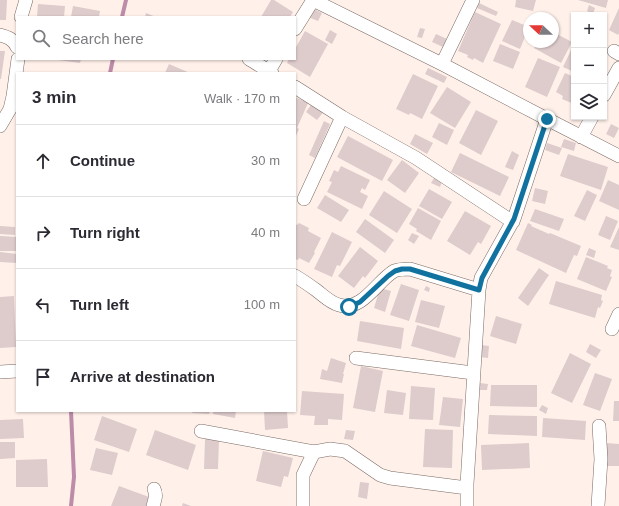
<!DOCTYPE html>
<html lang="en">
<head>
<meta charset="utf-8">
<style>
	:root { --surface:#fff; --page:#f2f2f3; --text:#2b2b33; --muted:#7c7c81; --line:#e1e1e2 }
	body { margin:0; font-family:Arial,sans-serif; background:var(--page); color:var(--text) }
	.controls { position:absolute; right:12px; top:12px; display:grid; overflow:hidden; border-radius:0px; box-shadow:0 1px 3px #0004 }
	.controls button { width:36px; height:36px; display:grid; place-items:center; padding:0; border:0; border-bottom:1px solid var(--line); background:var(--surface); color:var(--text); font:20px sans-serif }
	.compass { position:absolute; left:523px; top:12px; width:36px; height:36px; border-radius:50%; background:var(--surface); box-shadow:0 1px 3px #0004; rotate:292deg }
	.stop { position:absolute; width:12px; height:12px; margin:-9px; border:3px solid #12729f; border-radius:50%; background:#fff }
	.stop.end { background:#12729f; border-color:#fff; box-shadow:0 1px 4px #0008 }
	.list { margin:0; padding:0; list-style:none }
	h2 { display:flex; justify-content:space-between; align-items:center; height:52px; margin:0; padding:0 16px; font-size:17px }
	h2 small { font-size:13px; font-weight:400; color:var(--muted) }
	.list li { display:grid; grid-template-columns:26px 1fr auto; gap:12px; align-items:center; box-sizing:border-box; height:72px; padding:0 16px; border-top:1px solid var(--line) }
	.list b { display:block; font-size:15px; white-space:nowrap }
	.list em { font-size:13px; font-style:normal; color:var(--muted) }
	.icon { flex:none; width:22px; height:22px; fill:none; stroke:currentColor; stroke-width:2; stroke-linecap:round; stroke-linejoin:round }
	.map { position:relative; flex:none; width:619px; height:506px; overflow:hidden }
	.search { position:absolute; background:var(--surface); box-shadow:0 1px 3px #0004; left:16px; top:16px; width:280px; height:44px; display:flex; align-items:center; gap:10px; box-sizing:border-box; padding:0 14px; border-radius:0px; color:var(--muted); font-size:15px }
	.panel { position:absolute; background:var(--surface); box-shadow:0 1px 3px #0004; left:16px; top:72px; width:280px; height:340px; border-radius:0px }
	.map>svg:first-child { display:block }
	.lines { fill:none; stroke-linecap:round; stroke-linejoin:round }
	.stream { stroke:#bc8ca9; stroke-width:4 }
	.building { fill:#decbcc }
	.minor-casing { stroke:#796a63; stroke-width:14 }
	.minor { stroke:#fff; stroke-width:13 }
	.route { stroke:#12729f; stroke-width:5 }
</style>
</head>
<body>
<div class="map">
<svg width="619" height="506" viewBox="0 0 619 506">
	<rect width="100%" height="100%" fill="#fff1ea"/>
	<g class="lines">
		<path class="stream" d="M122,17l4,-17
			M110,73l3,-14
			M71,411l3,66 -3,29"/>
	</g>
	<path class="building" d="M0,0h7l-1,20h-6z
		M271,0h3l19,12 -3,5h-29z
		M516,0h20l-3,11 -18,-4z
		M578,0h30l-2,8z
		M479,3l19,9 -2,4 -19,-8z
		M38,4l27,2 -1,11h-27z
		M589,5l6,3 -2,6 -6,-3z
		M73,6l27,5 -1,6h-28z
		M312,8l10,5 -4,8 -10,-4z
		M619,8v25l-1,2 -9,-5z
		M475,12l26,12 -18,39 -9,-5 -1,2 -6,-3 1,-2 -10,-4z
		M146,13l10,4h-11z
		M512,20l17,7 -9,22 -18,-8z
		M420,28l5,1 -3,9 -5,-1z
		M330,30l7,4 -5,10 -7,-4z
		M305,31l23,13 -18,33 -23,-14 2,-4h6v-10z
		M553,32l19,10 -11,21 -27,-15 4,-6h15z
		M436,34l11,5 -4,8 -11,-5z
		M500,44l20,8 -7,17 -20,-8z
		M573,46h1v26l-11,-5z
		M0,51h5l-4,28h-1z
		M538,58l22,9 -13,30 -22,-10z
		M58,59h23l-1,4 -22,-3z
		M169,64l21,9h-25z
		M428,68l19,9 -3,6 -19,-9z
		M565,73l9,4v27l-12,-5 1,-3 -7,-4z
		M413,74l25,12 -16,33 -12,-6 -1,2 -13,-6z
		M447,87l24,15 -16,26 -25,-15z
		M295,97l13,6 -11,25 2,1 -4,9z
		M313,102l12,8 -8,10 -11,-8z
		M476,110l22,11 -17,34 -22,-12z
		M324,121l6,3 -15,34 -6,-3z
		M439,123l15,7 -7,15 -15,-8z
		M611,124l8,4 -5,10 -8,-4z
		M415,134l18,9 -6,11 -17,-10z
		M348,136l45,24 -11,21 -45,-24z
		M564,139l12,4 -2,8 -13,-4z
		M547,143l15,5 -3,7 -14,-5z
		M512,151l7,4 -6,15 -8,-3z
		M460,153l49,24 -9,19 -49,-24z
		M568,154l40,13 -7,23 -41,-14z
		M402,160l17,13 -14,20 -18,-13z
		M341,166l29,14 -5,10 -3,-2 -2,4 8,4 -6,13 -35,-17 5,-10 -3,-1 5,-11 4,2z
		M434,178l8,4 -2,5 -9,-4z
		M608,180l11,5v25l-20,-9z
		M535,188l13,3 -3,13 -13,-3z
		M429,189l23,13 -10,17 -23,-13z
		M587,190l10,5 -12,26 -11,-5z
		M384,191l28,18 -15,24 -28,-18z
		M325,195l24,15 -8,12 -24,-14z
		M418,208l23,13 -10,19 -15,-9 1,-2 -8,-5z
		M535,209l29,10 -5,12 -29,-10z
		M465,211l26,15 -10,18 -3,-2 -8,13 -23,-14z
		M606,216l12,5 -8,19 -12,-5z
		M365,219l29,21 -9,13 -29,-21z
		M299,223l10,5 -1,3 13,7 -7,14 1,1 -6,10 -10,-5 -1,2 -3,-1v-35l2,1z
		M528,223l4,2 -1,1 18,8 1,-1 31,13 -4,10 -3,-1 -8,18 -50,-23z
		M0,226l15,1v8l-15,-1z
		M619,227v23l-9,-3z
		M332,232l20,10 -12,24 -3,-1 -5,12 -18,-8z
		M412,233l7,3 -5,8 -6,-4z
		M0,236l17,1v14h-17z
		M360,247l18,14 -13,17 -2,-2 -9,12 -16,-12z
		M589,248l7,3 -2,7 -8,-3z
		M0,252l17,2v9l-17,-1z
		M586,257l22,9 -1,2 5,2 -2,6 2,1 -6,14 -29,-12z
		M539,268l10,7 -21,31 -10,-8z
		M556,281l46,14 -1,5 2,1 -3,7 -2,-1 -3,11 -46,-14z
		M401,284l18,6 -10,31 -19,-6z
		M426,286l4,2 -1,4 -5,-2z
		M380,288l11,3 -6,21 -11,-4z
		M14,296l2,51 -16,1v-51z
		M421,300l24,6 -6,22 -24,-6z
		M496,316l26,8 -6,20 -26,-8z
		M360,321l44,7 -3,21 -44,-8z
		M417,325l44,13 -6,20 -44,-12z
		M590,344l11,6 -5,8 -10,-6z
		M481,345l8,1 -1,12 -8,-1z
		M570,353l21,11 -19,39 -21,-10z
		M331,358l15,5 -3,11h1l-2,9 -22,-4 2,-10 5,2z
		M361,366l22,5 -8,41 -22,-4z
		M595,373l17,6 -12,32 -17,-6z
		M479,383l9,1 -1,6h-9z
		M491,385h46v22l-47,-1z
		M411,386l24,2 -2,32 -24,-1z
		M387,390l19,3 -3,22 -19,-2z
		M302,391l42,3 -2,26 -14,-1v6h-14l1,-9 -15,-1z
		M443,397l20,2 -3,28 -21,-2z
		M614,401h5v20h-6z
		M542,405l6,3 -2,6 -7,-4z
		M193,411h17l-1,3 -17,-1z
		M213,411h23l-1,7 -22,-4z
		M264,411h23l1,17 -23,2z
		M489,415l48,1v20l-49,-2z
		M102,416l35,13 -8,23 -35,-12z
		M543,418l43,3 -1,19 -43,-3z
		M23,419l1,19 -24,1v-19z
		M425,429l28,1 -1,38 -29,-1z
		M155,430l41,15 -8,25 -42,-15z
		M346,430l9,1 -2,9 -9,-1z
		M205,439h14l-1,30h-14z
		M0,442h15v16l-15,1z
		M529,443l1,25 -48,2 -1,-25z
		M606,443l13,1v22h-13z
		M96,448l22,5 -6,22 -22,-5z
		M263,451l30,7 -5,19 -4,-1 -3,11 -25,-6z
		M47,459l1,28h-32v-27z
		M360,482l9,1 -2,16 -9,-2z
		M119,486l30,11 -3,9h-35z
		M183,503l8,3h-9z"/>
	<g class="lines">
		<defs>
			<path id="minor" d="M313,0l129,64 105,55 72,37
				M21,17l5,-17
				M295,29l18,-29
				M0,35c8,2 13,4 17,12
				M614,51l5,3
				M249,59l23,14
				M442,64l31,-64
				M269,71l7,-12
				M295,87l47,30 74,41 97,64
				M604,95l15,-27
				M0,126l10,-17 3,-13 5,-37
				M581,137l11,-20
				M304,199l38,-82
				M295,276c7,4 14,9 21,14 7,5 13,12 23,15 23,7 38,-24 55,-34 5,-2 10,-2 16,-2l69,21
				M612,329l7,-15
				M356,358l117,15
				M0,372l17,-1
				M201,431l113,21 16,-3 15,2 35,24 10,3 77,10
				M153,506c2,-6 4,-11 1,-17
				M303,506v-31l11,-23
				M467,506v-22l12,-194 2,-12 33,-59 33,-100
				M598,506l3,-47 -2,-33"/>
		</defs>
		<use href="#minor" class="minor-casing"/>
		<use href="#minor" class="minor"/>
	</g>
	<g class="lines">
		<path class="route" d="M349,307l11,-5 28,-26 7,-5 7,-2h8l69,21 3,-12 32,-59 33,-100"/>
	</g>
</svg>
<div class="controls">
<button>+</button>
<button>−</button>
<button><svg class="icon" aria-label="layers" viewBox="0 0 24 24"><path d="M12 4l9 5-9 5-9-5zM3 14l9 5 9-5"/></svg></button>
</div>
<svg class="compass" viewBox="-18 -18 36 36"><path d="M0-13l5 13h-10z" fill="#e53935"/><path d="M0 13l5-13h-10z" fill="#7c7c81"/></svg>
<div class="stop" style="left:349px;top:307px"></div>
<div class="stop end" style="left:547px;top:119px"></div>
<div class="search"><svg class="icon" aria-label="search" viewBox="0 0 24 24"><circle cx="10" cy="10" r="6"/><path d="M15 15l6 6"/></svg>Search here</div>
<section class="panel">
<h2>3 min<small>Walk · 170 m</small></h2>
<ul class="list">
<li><svg class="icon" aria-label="ahead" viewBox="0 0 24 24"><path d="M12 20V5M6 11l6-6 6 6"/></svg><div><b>Continue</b></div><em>30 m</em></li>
<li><svg class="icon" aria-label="right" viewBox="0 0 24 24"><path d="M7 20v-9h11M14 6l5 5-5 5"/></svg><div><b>Turn right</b></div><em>40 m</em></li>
<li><svg class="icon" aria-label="left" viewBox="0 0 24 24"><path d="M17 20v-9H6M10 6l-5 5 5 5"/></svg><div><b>Turn left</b></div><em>100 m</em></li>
<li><svg class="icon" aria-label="arrive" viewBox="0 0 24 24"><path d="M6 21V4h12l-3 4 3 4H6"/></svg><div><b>Arrive at destination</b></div></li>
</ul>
</section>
</div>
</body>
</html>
